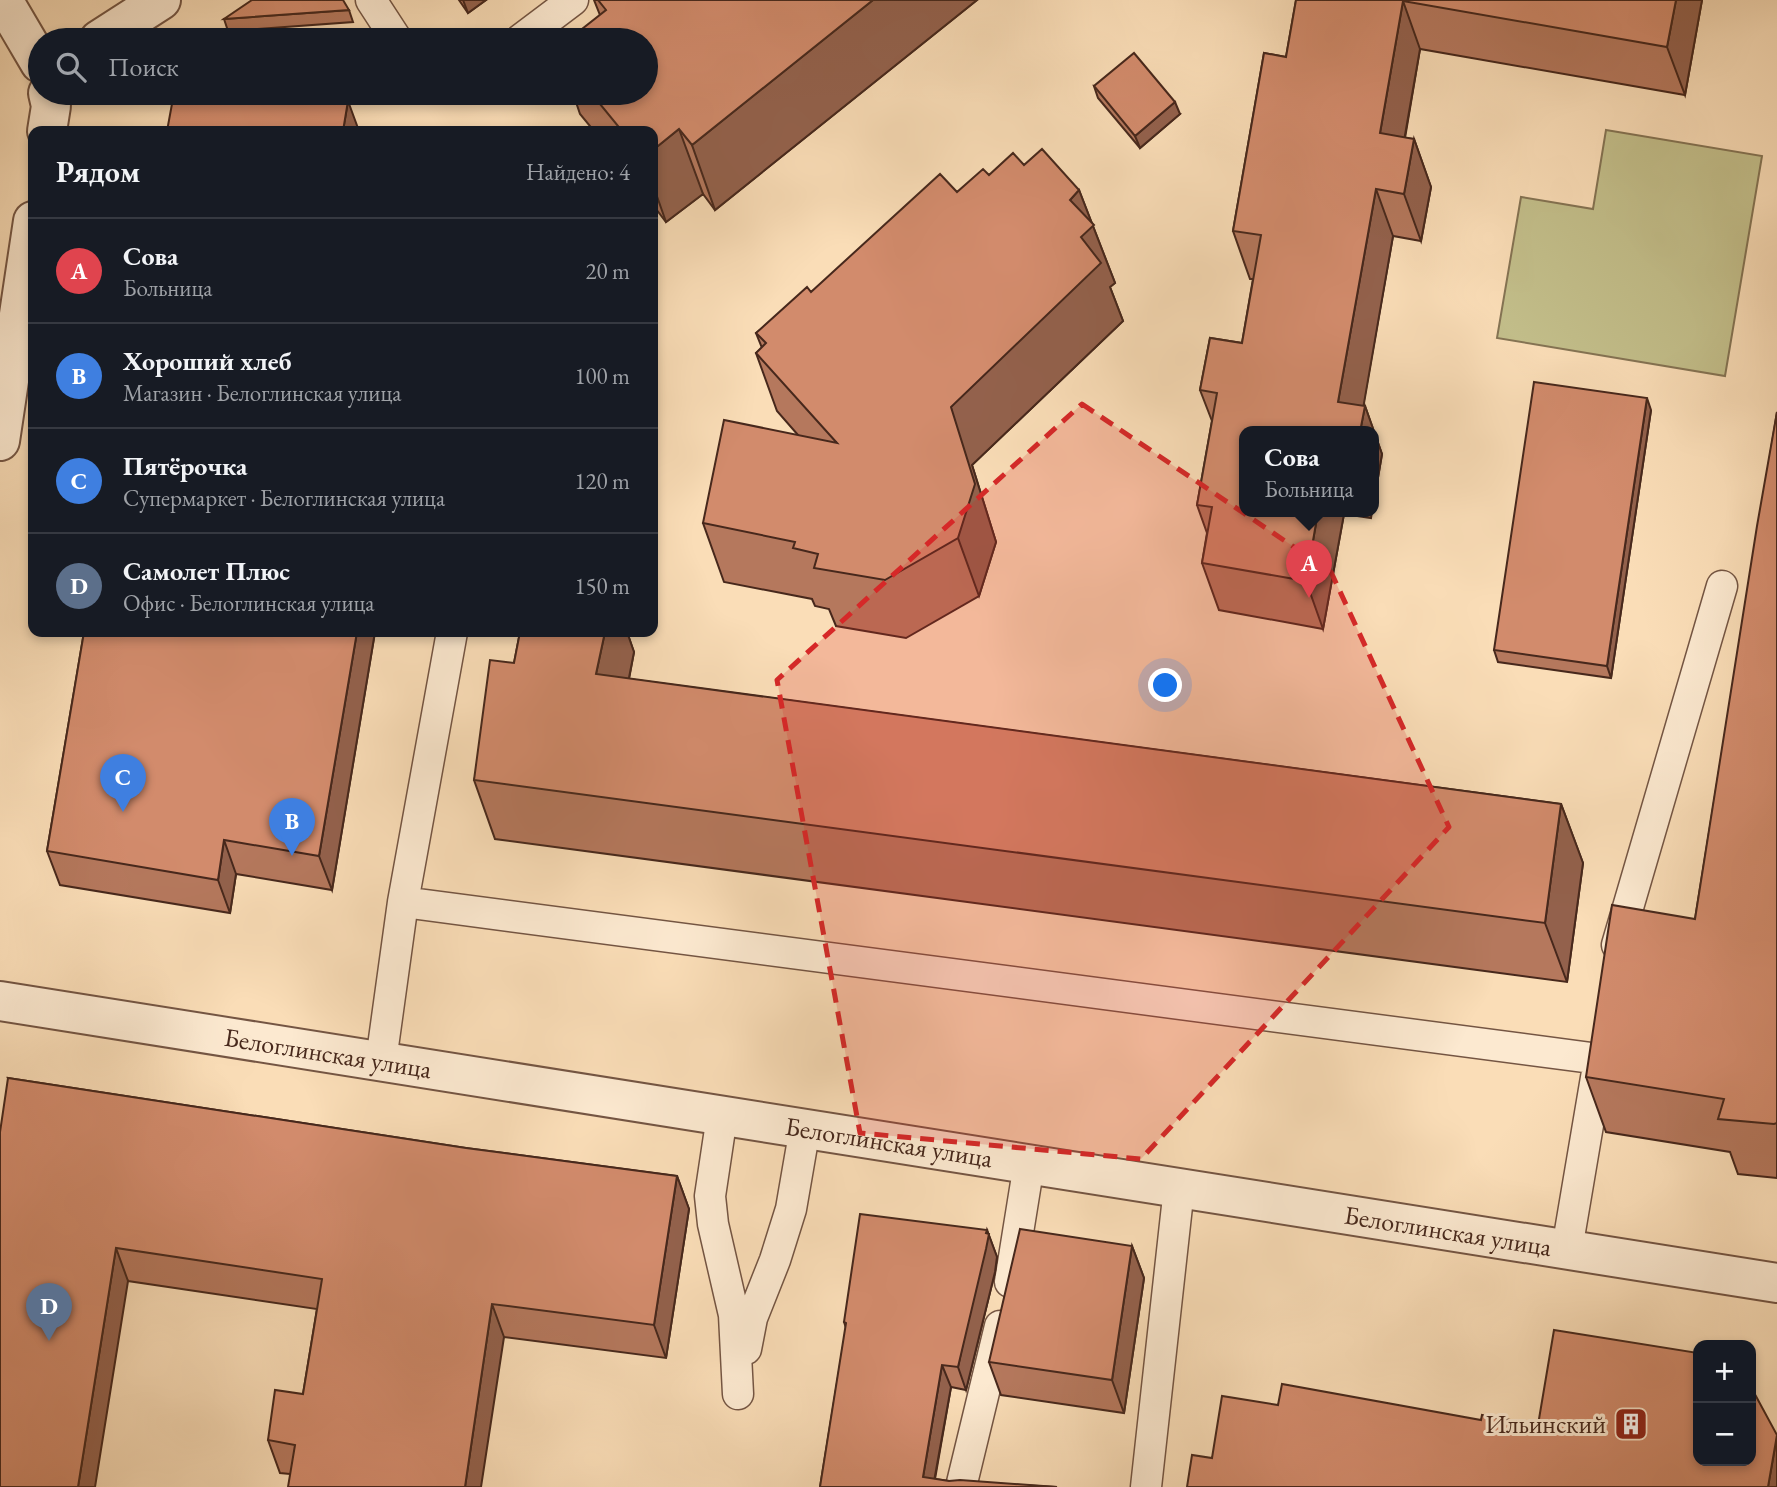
<!DOCTYPE html>
<html lang="ru">
<head>
<meta charset="utf-8">
<style>
	:root { --surface:#171b24; --page:#242831; --text:#f1f3f6; --muted:#9ea1a6; --line:#363941; --accent:#d93025 }
	body { margin:0; font-family:"EB Garamond",serif; background:var(--page); color:var(--text) }
	.controls { position:absolute; right:21px; bottom:21px; display:grid; overflow:hidden; border-radius:14px; box-shadow:0 4px 10px #0003 }
	.controls button { width:63px; height:63px; display:grid; place-items:center; padding:0; border:0; border-bottom:2px solid var(--line); background:var(--surface); color:var(--text); font:35px sans-serif }
	.you { position:absolute; left:1166px; top:686px; width:24px; height:24px; margin:-18px; border:5px solid #fff; border-radius:50%; background:#1a73e8; box-shadow:0 0 0 10px #1a73e833 }
	.badge { display:grid; place-items:center; width:46px; height:46px; border-radius:50%; background:var(--accent); color:#fff; font-size:23px; font-weight:700 }
	.pin { position:absolute; translate:-50% -58px; filter:drop-shadow(0 2px 4px #0008) }
	.pin::after { content:''; position:absolute; top:37px; width:24px; height:21px; background:inherit; clip-path:polygon(0 0,100% 0,50% 100%) }
	.popup { position:absolute; left:1239px; top:426px; width:140px; height:91px; box-sizing:border-box; display:grid; place-content:center; border-radius:14px; background:var(--surface); filter:drop-shadow(0 2px 5px #0005); font-size:23px; white-space:nowrap; color:var(--muted) }
	.popup b { font-size:26px; color:var(--text) }
	.popup::after { content:''; position:absolute; left:50%; top:100%; margin-left:-14px; border:14px solid transparent; border-top-color:var(--surface) }
	.list { margin:0; padding:0; list-style:none }
	h2 { display:flex; justify-content:space-between; align-items:center; height:91px; margin:0; padding:0 28px; font-size:30px }
	h2 small { font-size:23px; font-weight:400; color:var(--muted) }
	.list li { display:grid; grid-template-columns:46px 1fr auto; gap:21px; align-items:center; box-sizing:border-box; height:105px; padding:0 28px; border-top:2px solid var(--line) }
	.list b { display:block; font-size:26px; white-space:nowrap }
	.list p { margin:0; font-size:23px; white-space:nowrap; color:var(--muted) }
	.list em { font-size:23px; font-style:normal; color:var(--muted) }
	.icon { flex:none; width:38px; height:38px; fill:none; stroke:currentColor; stroke-width:2; stroke-linecap:round; stroke-linejoin:round }
	.map { position:relative; flex:none; width:1777px; height:1487px; overflow:hidden }
	.search { position:absolute; background:var(--surface); box-shadow:0 4px 10px #0003; left:28px; top:28px; width:630px; height:77px; display:flex; align-items:center; gap:18px; box-sizing:border-box; padding:0 24px; border-radius:38px; color:var(--muted); font-size:26px }
	.panel { position:absolute; background:var(--surface); box-shadow:0 4px 10px #0003; left:28px; top:126px; width:630px; height:511px; border-radius:14px }
	.map>svg:first-child { display:block }
	.green { fill:#c3bf8b; stroke:#857454; stroke-width:2 }
	.lines { fill:none; stroke-linecap:round; stroke-linejoin:round }
	.lane-casing { stroke:#745543; stroke-width:33 }
	.street-casing { stroke:#745543; stroke-width:42 }
	.lane { stroke:#fce9d0; stroke-width:30 }
	.street { stroke:#fce9d0; stroke-width:38 }
	.wall { fill:#b5785d; stroke:#47281c; stroke-width:2 }
	.shaded-wall { fill:#93614c; stroke:#47281c; stroke-width:2 }
	.building { fill:#d28b6c; stroke:#47281c; stroke-width:2 }
	.marked { fill:#d62828; fill-opacity:0.2; stroke:#d62828; stroke-width:5; stroke-dasharray:14 9; stroke-linejoin:round }
	.labels { text-anchor:middle; dominant-baseline:central; stroke-width:6; stroke-linejoin:round; paint-order:stroke }
	.street-label { font-size:26px; fill:#47281c; stroke:#fce9d0 }
	.poi-label { font-size:26px; fill:#47281c; stroke:#fce9d0; text-anchor:end }
</style>
</head>
<body>
<div class="map">
<svg width="1777" height="1487" viewBox="0 0 1777 1487">
	<rect width="100%" height="100%" fill="#faddb7"/>
	<filter id="stains"><feTurbulence type="fractalNoise" baseFrequency=".00286" numOctaves="4"/><feColorMatrix values="0 0 0 0 .2 0 0 0 0 .09 0 0 0 0 .02 0 0 0 .5 -.17"/></filter>
	<radialGradient id="worn" r=".72"><stop offset=".6" stop-color="#630" stop-opacity="0"/><stop offset="1" stop-color="#630" stop-opacity=".3"/></radialGradient>
	<path class="green" d="M1606,130l156,26 -37,220 -228,-38 24,-141 72,12z"/>
	<g class="lines">
		<defs>
			<path id="lane" d="M371,0l26,40
				M520,40l53,-40
				M403,902l1196,157
				M1617,945l105,-359
				M381,1061l22,-159 49,-270
				M722,1116l-12,80 3,28 21,91 4,79
				M1567,1249l32,-189
				M1010,1282l19,-118
				M746,1349l6,-31 23,-58 16,-51 14,-81
				M961,1487l39,-161
				M1146,1487l33,-299"/>
			<g id="street">
				<path d="M3,0l37,63"/>
				<path d="M99,40l62,-40"/>
				<path d="M47,131l4,-25 -3,-13"/>
				<path d="M0,441l33,-220"/>
				<path id="s1" d="M0,1001l1777,282"/>
			</g>
		</defs>
		<use href="#lane" class="lane-casing"/>
		<use href="#street" class="street-casing"/>
		<use href="#lane" class="lane"/>
		<use href="#street" class="street"/>
	</g>
	<path class="wall" d="M459,0h27l-18,13z
		M594,0h383l-262,210 -12,-16 -37,28 -13,-17v-74h-59l-14,-17 -7,-21h73l-46,-78z
		M1296,0h406l-17,95 -265,-46 -15,89 9,1 17,48 -10,54 -28,-5 -30,170h2l17,48 -8,47v-69h-130v80h128l-1,6 -27,-4 -21,115 -104,-19 -17,-47 5,-30 -10,-28 15,-84 -12,-31 10,-52 32,5 11,-64h-3l-17,-48 31,-178 22,4z
		M349,10l4,12 -125,9 -4,-12z
		M1094,86l86,28 -40,34 -42,-50z
		M1024,165l55,25 36,93 -5,4 13,34 -151,144 24,77 -17,54 -73,42 -70,-12 -7,-17 -14,-3 -3,-7 -88,-17 -21,-59 95,-88 -21,-24 -21,-58 6,-5 -6,-15 55,-41 146,-100 32,-17z
		M1651,410l-40,268 -113,-16 -4,-12z
		M1777,412v766l-39,-4 -8,-22 -124,-20 -20,-55 109,-158z
		M84,632h291l-43,258 -96,-16 -6,39 -170,-28 -13,-34z
		M520,632h107l7,20 -5,27 932,125 22,59 -16,119 -1072,-143 -21,-59 40,-117z
		M8,1078l458,70 211,28 12,33 -23,149 -162,-21 -214,137 -10,-1 -12,-33 35,-46 14,-85 -189,-28z
		M987,1230l10,27 -2,15 -29,118 -15,-3 -16,92 14,2 108,6h-237l26,-159 -2,-6z
		M1132,1246l12,32 -20,135 -123,-18 -12,-33z"/>
	<path class="shaded-wall" d="M463,0h23l-18,13z
		M873,0h104l-262,210 -23,-65z
		M1676,0h26l-17,95 -18,-48z
		M1403,1l17,48 -23,132 -17,-48z
		M348,101l11,30h-16z
		M1175,102l5,12 -40,34 -5,-12z
		M679,129l24,65 -37,28 -13,-37v-35z
		M1414,139l17,48 -10,54 -17,-47z
		M1376,189l17,47 -34,196 -21,-30z
		M1079,190l36,93 -5,4 13,34 -151,144 24,77 -17,54 -21,-58 -7,-131 130,-170 -11,-37z
		M1647,398l4,12 -40,268 -4,-12z
		M1365,406l17,48 -8,47v-69h-14z
		M1318,512h25l1,2 -21,115 -17,-48z
		M357,632h18l-43,258 -13,-34z
		M605,632h22l7,20 -16,82 -22,-60z
		M1561,804l22,59 -16,119 -22,-59z
		M224,840l12,34 -6,39 -12,-33z
		M677,1176l12,33 -23,149 -12,-33z
		M987,1230l10,27 -2,15 -29,118 -8,-23z
		M1132,1246l12,32 -20,135 -12,-33z
		M116,1248l12,33 -33,206h-17z
		M492,1304l12,33 -23,150h-16z
		M942,1365l9,22 -18,100 -10,-10z
		M1777,1436v51h-9z"/>
	<path class="building" d="M252,0h91l6,10 -125,9z
		M598,0h275l-181,145 -13,-16 -26,21v-19h-31l-31,-38h55v-53h-78l38,-30z
		M1296,0h380l-9,47 -264,-46 -23,132 34,6 -10,55 -28,-5 -38,213 27,4 -5,26h-116v80h74l-12,69 -104,-18 10,-56 -15,-2 20,-112 -17,-3 10,-52 32,5 19,-108 -28,-4 31,-178 22,4z
		M1134,53l41,49 -40,34 -41,-50z
		M174,93h124l50,8 -5,30h-176z
		M1042,149l37,41 -9,10 24,25 -13,12 20,26 -150,144 24,77 -17,54 -73,42 -71,-12 4,-14 -25,-6 2,-6 -92,-19 21,-103 113,23 -81,-90 10,-10 -10,-10 51,-46 4,5 129,-118 17,18 26,-23 6,6 24,-22 11,12z
		M1534,382l113,16 -40,268 -113,-16z
		M1777,412v711l-3,1 -56,-5 6,-20 -138,-22 26,-172 83,14 62,-393z
		M84,632h273l-38,224 -95,-16 -6,40 -171,-29z
		M520,632h85l-9,42 965,130 -16,119 -1071,-143 16,-120 24,3z
		M8,1078l458,70 211,28 -23,149 -162,-21 -27,183h-177l7,-42 -27,-5 7,-50 28,4 19,-115 -206,-31 -38,239h-78v-355z
		M860,1214l127,16 -1,3 3,1 -3,15 -28,118 -16,-2 -19,112 26,4 11,-1 97,7h-237l26,-164 -2,-1z
		M1020,1229l112,17 -20,134 -123,-18z
		M1554,1330l144,23v108h53v-74l26,48 -9,52h-581l5,-32 20,3 10,-62 56,9 4,-21 199,36 1,-5 56,10z"/>
	<path class="marked" d="M1082,404l249,168 118,255 -308,332 -281,-26 -83,-453z"/>
	<defs>
		<symbol id="building-square" viewBox="-11 -11 22 22"><rect x="-9" y="-9" width="18" height="18" rx="4" fill="#8f2418" stroke="#fce9d0"/><path d="M-4-6H4V6H1V3H-1V6H-4ZM-2.5-4.3h1.7v1.8h-1.7ZM.8-4.3h1.7v1.8H.8ZM-2.5-1h1.7V.8h-1.7ZM.8-1h1.7V.8H.8Z" fill="#fff"/></symbol>
	</defs>
	<g fill-rule="evenodd">
		<use href="#building-square" x="1612" y="1405" width="38" height="38"/>
	</g>
	<g class="labels">
		<g class="street-label">
			<text stroke="none"><textPath href="#s1" startOffset="332">Белоглинская улица</textPath></text>
			<text stroke="none"><textPath href="#s1" startOffset="900">Белоглинская улица</textPath></text>
			<text stroke="none"><textPath href="#s1" startOffset="1466">Белоглинская улица</textPath></text>
		</g>
		<g class="poi-label">
			<text x="1606" y="1424">Ильинский</text>
		</g>
	</g>
	<rect width="100%" height="100%" filter="url(#stains)"/>
	<rect width="100%" height="100%" fill="url(#worn)"/>
</svg>
<div class="controls">
<button>+</button>
<button>−</button>
</div>
<div class="you"></div>
<div class="pin badge" style="left:1309px;top:598px;background:#e0444e">A</div>
<div class="popup"><b>Сова</b>Больница</div>
<div class="pin badge" style="left:292px;top:856px;background:#3f7fe0">B</div>
<div class="pin badge" style="left:123px;top:812px;background:#3f7fe0">C</div>
<div class="pin badge" style="left:49px;top:1341px;background:#5c6f8a">D</div>
<div class="search"><svg class="icon" aria-label="search" viewBox="0 0 24 24"><circle cx="10" cy="10" r="6"/><path d="M15 15l6 6"/></svg>Поиск</div>
<section class="panel">
<h2>Рядом<small>Найдено: 4</small></h2>
<ul class="list">
<li><span class="badge" style="background:#e0444e">A</span><div><b>Сова</b><p>Больница</p></div><em>20 m</em></li>
<li><span class="badge" style="background:#3f7fe0">B</span><div><b>Хороший хлеб</b><p>Магазин · Белоглинская улица</p></div><em>100 m</em></li>
<li><span class="badge" style="background:#3f7fe0">C</span><div><b>Пятёрочка</b><p>Супермаркет · Белоглинская улица</p></div><em>120 m</em></li>
<li><span class="badge" style="background:#5c6f8a">D</span><div><b>Самолет Плюс</b><p>Офис · Белоглинская улица</p></div><em>150 m</em></li>
</ul>
</section>
</div>
</body>
</html>
